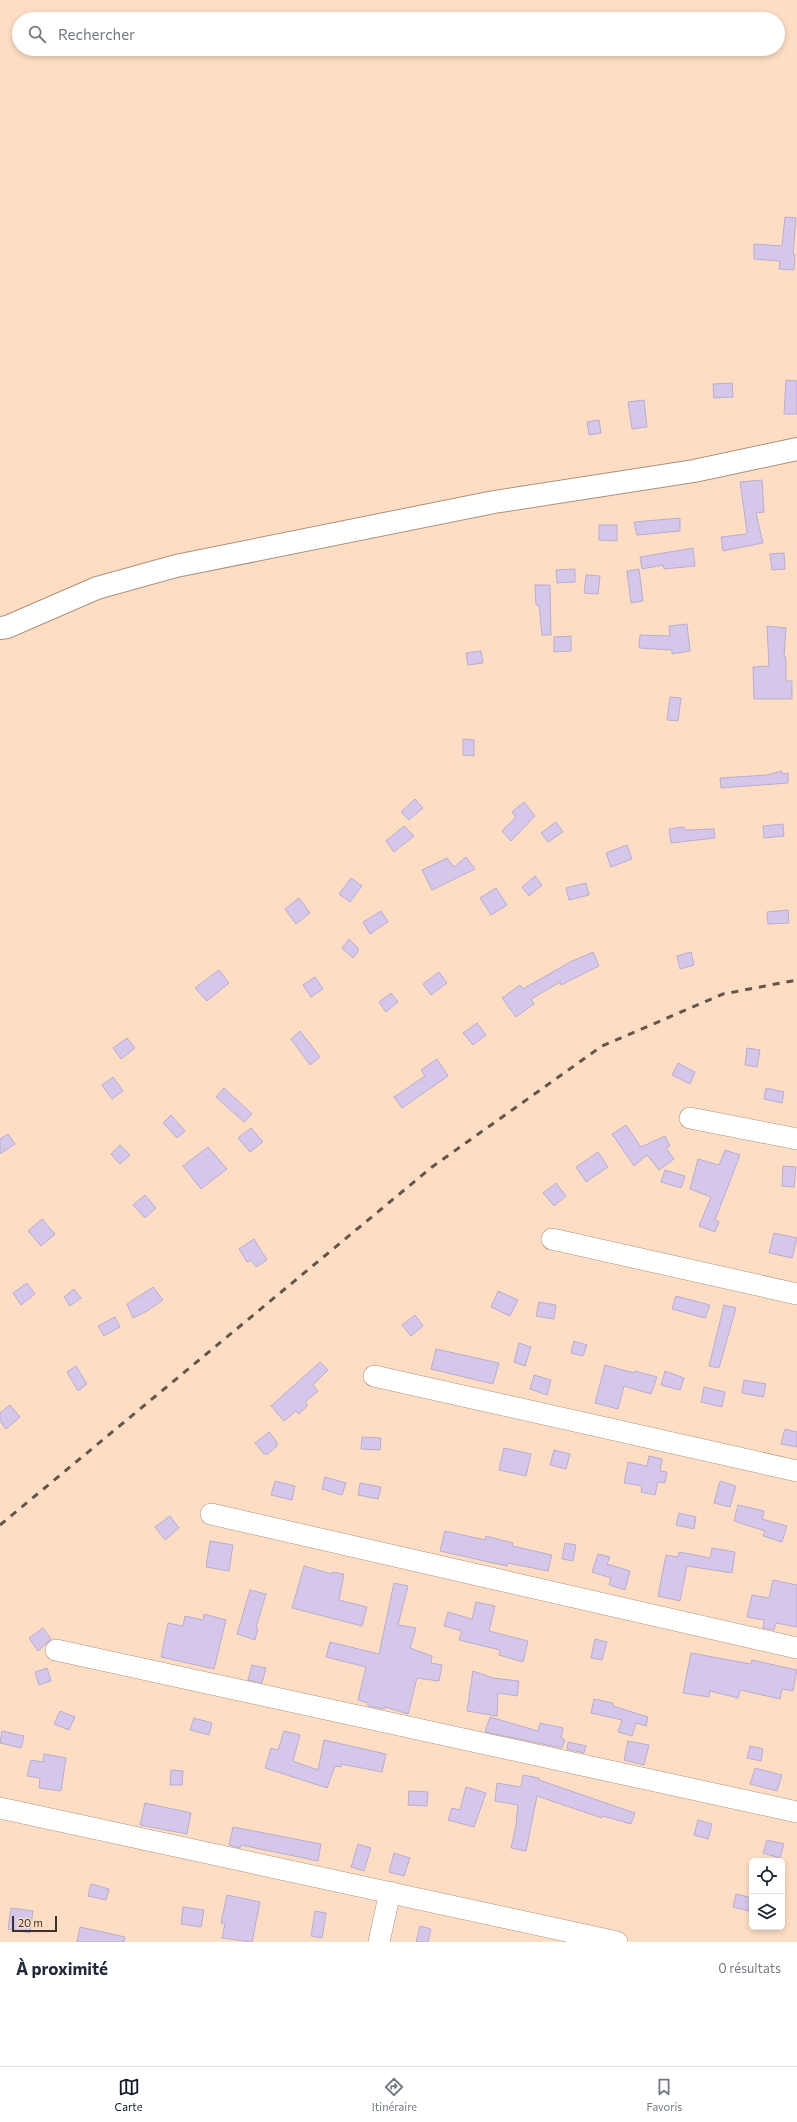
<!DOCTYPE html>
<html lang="fr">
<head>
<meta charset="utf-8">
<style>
	:root { --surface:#fff; --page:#f6f6f7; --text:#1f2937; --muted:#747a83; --line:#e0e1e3; --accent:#111827 }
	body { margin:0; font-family:Commissioner,sans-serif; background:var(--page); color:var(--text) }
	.controls { position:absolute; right:12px; bottom:12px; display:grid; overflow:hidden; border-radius:6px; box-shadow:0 2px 6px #0003 }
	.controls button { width:36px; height:36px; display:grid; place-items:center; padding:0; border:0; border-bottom:1px solid var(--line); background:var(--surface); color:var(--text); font:20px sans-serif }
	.scale { position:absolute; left:12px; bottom:10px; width:45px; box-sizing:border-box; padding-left:4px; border:2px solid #3d3228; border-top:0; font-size:11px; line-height:14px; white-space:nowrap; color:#3d3228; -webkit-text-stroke:3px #fddec5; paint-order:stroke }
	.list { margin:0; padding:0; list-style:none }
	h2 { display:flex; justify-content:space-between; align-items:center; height:52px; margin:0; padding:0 16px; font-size:17px }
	h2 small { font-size:13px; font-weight:400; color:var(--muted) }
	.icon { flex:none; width:22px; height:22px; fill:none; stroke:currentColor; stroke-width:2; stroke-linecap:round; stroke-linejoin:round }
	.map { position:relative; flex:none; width:797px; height:1942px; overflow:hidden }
	.search { position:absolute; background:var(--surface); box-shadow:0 2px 6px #0003; left:12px; right:12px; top:12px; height:44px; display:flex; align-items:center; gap:10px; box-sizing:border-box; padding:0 14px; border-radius:22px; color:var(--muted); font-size:15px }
	.sheet { height:124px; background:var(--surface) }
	nav { display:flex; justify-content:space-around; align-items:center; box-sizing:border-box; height:56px; border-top:1px solid var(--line); background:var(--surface); font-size:11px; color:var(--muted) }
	nav a { display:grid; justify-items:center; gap:2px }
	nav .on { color:var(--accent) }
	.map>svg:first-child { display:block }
	.building { fill:#d5c7ea; stroke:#baadce }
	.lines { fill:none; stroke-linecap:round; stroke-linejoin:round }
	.minor-casing { stroke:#ae917a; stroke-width:22 }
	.highway-casing { stroke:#ae917a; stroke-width:24 }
	.minor { stroke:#fff; stroke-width:21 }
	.highway { stroke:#fff; stroke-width:22 }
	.rail { stroke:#645548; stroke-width:3; stroke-dasharray:7 7; stroke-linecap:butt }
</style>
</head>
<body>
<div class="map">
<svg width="797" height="1942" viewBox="0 0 797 1942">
	<rect width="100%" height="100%" fill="#fddec5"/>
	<path class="building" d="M785,217l11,1 -3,37h2l-1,15 -15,-1 1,-8 -26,-2v-15l28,2z
		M786,380l11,1v33h-13z
		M732,383l1,14 -19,1 -1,-14z
		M644,400l3,27 -15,2 -4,-27z
		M599,420l2,13 -12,2 -2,-13z
		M762,480l2,32 -8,1 7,30 -40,8 -2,-14 25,-3 1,-2 -7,-50z
		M680,518v13l-43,4 -3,-13z
		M599,525h18v16l-18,-1z
		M693,548l2,18 -31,3 -1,-4 -21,4 -2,-12z
		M784,553l1,16 -13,1 -2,-16z
		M575,569v13l-18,1 -1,-13z
		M639,569l4,32 -12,2 -4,-32z
		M586,575l14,1 -2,18 -14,-1z
		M535,585h15l1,50h-9l-3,-30h-3z
		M687,624l3,27 -18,3v-4l-33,-2 1,-13 30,1 -1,-10z
		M767,626l19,2 -2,29h2v24h6v18h-38l-1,-32 16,-1z
		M571,636v15l-17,1v-15z
		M481,651l2,12 -15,2 -2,-12z
		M670,697l11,1 -3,23 -11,-1z
		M463,739l11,1v16l-11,-1z
		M782,771v3l6,-1v10l-67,5 -1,-10 47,-3z
		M415,799l8,9 -14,12 -8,-8z
		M524,802l11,14 -24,25 -9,-10 14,-14 -4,-5z
		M556,822l7,10 -15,10 -7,-9z
		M783,824l1,12 -20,2 -1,-12z
		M404,826l10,10 -20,16 -8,-11z
		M684,827l1,3 29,-1 1,9 -44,5 -2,-14z
		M627,845l5,14 -21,8 -5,-14z
		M466,857l9,12 -43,21 -10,-20 25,-12 7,9z
		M535,876l7,9 -13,11 -7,-9z
		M351,878l11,8 -12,16 -11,-8z
		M586,883l3,12 -20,5 -3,-12z
		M496,888l11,17 -16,10 -11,-17z
		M299,898l11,15 -14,11 -11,-15z
		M788,910l1,13 -21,1 -1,-12z
		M381,911l7,11 -18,12 -7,-12z
		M349,939l9,9v4l-5,6 -11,-10z
		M593,952l6,14 -38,19 -1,-3 -29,17 3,5 -18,13 -14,-19 18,-13 3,4 47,-27z
		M691,952l3,13 -14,4 -3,-13z
		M219,970l10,13 -22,18 -12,-13z
		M439,972l8,11 -16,12 -8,-11z
		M315,977l8,12 -12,8 -8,-12z
		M391,993l7,9 -12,10 -7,-10z
		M477,1023l9,12 -13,10 -10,-12z
		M300,1031l20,26 -10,8 -19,-26z
		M127,1038l8,10 -14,11 -8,-11z
		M747,1048l13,2 -3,17 -12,-2z
		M437,1059l11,17 -46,32 -8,-11 31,-21 -4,-6z
		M678,1063l17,9 -5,12 -18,-9z
		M113,1077l10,14 -11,8 -10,-14z
		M224,1088l28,26 -8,8 -28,-25z
		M766,1088l18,4 -2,11 -18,-4z
		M171,1115l14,16 -8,7 -14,-15z
		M626,1125l15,22 24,-11 5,10 -4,2 8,11 -15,11 -12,-15 -13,11 -22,-32z
		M251,1128l12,14 -13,10 -12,-14z
		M8,1134l7,10 -15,10v-15z
		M120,1145l10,10 -10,9 -9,-10z
		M208,1147l19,22 -26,20 -18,-23z
		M725,1150l15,5 -25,65 4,2 -4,10 -16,-6 12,-29 -21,-8 8,-30 21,6z
		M598,1152l10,15 -22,15 -10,-15z
		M783,1166l13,1 -2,20 -12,-1z
		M665,1170l20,6 -4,12 -20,-6z
		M556,1183l10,13 -12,10 -11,-13z
		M145,1195l11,13 -11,10 -12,-13z
		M42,1219l13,15 -14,12 -13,-15z
		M774,1233l23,5 -5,20 -23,-5z
		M254,1239l13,21 -11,7 -5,-7 -4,2 -8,-13z
		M27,1283l8,11 -14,11 -8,-12z
		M153,1287l10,13 -16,11 -14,7 -6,-14z
		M74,1289l7,9 -11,8 -6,-9z
		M498,1291l20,9 -8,16 -19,-9z
		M676,1296l34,9 -5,13 -33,-9z
		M539,1302l17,3 -2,14 -18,-3z
		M724,1305l12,3 -17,60 -10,-2z
		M415,1315l8,11 -12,10 -9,-11z
		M115,1317l5,10 -16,9 -6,-10z
		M574,1341l13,4 -4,11 -12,-3z
		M519,1343l12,4 -6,19 -11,-4z
		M436,1349l63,14 -6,21 -62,-15z
		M320,1362l8,8 -15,15 5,6 -13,11 3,3 -9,9 -3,-3 -12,10 -13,-15z
		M605,1365l29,8 1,-2 22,6 -6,17 -27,-8 -6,23 -23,-6z
		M76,1366l11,18 -9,7 -11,-19z
		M665,1371l19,7 -4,12 -19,-5z
		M534,1375l17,5 -4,15 -17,-6z
		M744,1380l22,4 -3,13 -21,-4z
		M704,1387l21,5 -3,15 -21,-5z
		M10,1405l10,12 -14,12 -6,-8v-8z
		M785,1429l12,3v15l-16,-3z
		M269,1432l8,10v4l-9,8h-4l-9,-11z
		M362,1437l19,1 -1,12 -19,-1z
		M504,1448l27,6 -5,22 -27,-6z
		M554,1450l16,4 -4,15 -16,-4z
		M649,1456l13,3 -2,12 7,1 -2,11 -7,-1 -3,13 -14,-3 1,-6 -18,-3 4,-21 19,4z
		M325,1477l21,6 -4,12 -20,-6z
		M275,1481l20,5 -3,14 -21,-5z
		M720,1481l16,5 -6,21 -16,-4z
		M360,1483l21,4 -3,12 -20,-4z
		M738,1505l26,6 -2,8 25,7 -5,16 -19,-6 2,-5 -31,-10z
		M679,1513l17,4 -2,12 -18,-4z
		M170,1516l9,12 -14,12 -10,-13z
		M445,1531l40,9 1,-4 27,7 -1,3 40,9 -4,16 -40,-8 -1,3 -67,-15z
		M210,1541l23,4 -4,26 -23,-4z
		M565,1543l11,2 -3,16 -11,-2z
		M712,1548l23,4 -3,21 -45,-7 -7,35 -22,-5 8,-41 12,2 1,-5 31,6z
		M598,1554l12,3 -3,7 23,7 -5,19 -16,-5 2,-7 -19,-6z
		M304,1566l28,8v-2l12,2 -5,26 28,7 -5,19 -70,-18z
		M773,1580l24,5v42l-21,-4 -2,7 -11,-2 1,-8 -17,-3 5,-22 17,3z
		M394,1583l14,3 -10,39 18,3 -6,20 22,8 -1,7 11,2 -3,16 -22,-3 -9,36 -23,-7 -1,2 -16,-3v-3l-10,-3 8,-33 -40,-10 4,-15 49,12z
		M250,1590l16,4 -10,33 2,1 -3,12 -18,-6z
		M476,1602l19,4 -6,25 39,10 -5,21 -24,-7 1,-5 -41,-10 3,-9 -18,-5 4,-14 24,7z
		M204,1614l22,6 -12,49 -53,-12 7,-34 15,3 2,-10 18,4z
		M43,1628l8,11 -13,12 -9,-13z
		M595,1639l12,3 -5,18 -11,-2z
		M691,1653l60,11 1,-4 45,10 -4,21 -11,-2 -2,10 -40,-9 -2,8 -28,-7 -1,6 -26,-4z
		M252,1665l14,3 -4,15 -14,-3z
		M47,1668l4,13 -12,4 -4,-13z
		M473,1671l20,7 26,3 -2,15 -19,-3 -1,23 -30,-5z
		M594,1699l19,4v3l35,11 -2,9 -10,-3 -4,13 -14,-4 4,-12 -31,-7z
		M60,1711l15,6 -6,13 -15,-6z
		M490,1717l48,14 2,-8 23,5 -2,10 4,2 -3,8 -77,-16z
		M194,1718l18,5 -3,12 -19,-5z
		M2,1731l22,5 -3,12 -21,-5z
		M284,1731l16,4 -7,26 25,9 6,-30 62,14 -4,18 -41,-8v3l-6,-1 -8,22 -62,-20 6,-20 7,2z
		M628,1741l21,4 -5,20 -20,-5z
		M568,1742l18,4 -2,7 -17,-4z
		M750,1746l13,3 -2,12 -14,-3z
		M44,1754l22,4 -5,33 -22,-3 1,-10 -13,-2 4,-16 12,2z
		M755,1768l27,7 -5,16 -27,-7z
		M171,1770l12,1 -1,14h-12z
		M523,1775l16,3v2l96,33 -4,11 -28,-8 -1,2 -65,-22 -11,55 -15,-3 6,-27h-1l2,-16 -23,-4 2,-18 24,4z
		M466,1787l20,6 -12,34 -26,-7 4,-12 8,2z
		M409,1791l19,1 -1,14 -19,-1z
		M145,1803l46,10 -4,21 -47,-9z
		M698,1820l14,4 -4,15 -14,-4z
		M233,1827l88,17 -3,17 -77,-16 -1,3 -11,-3z
		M767,1840l17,4 -4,14 -17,-5z
		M358,1844l13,4 -7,23 -13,-4z
		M394,1853l16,5 -6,18 -15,-4z
		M91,1884l18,5 -3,11 -18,-4z
		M736,1894l16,4 -3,13 -16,-4z
		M227,1895l33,7 -8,40 -30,-4 3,-14 -4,-1z
		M183,1907l21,3 -3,17 -20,-3z
		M11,1908l22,3 -3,22 -22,-4z
		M315,1911l11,2 -4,25 -11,-2z
		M420,1926l11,3 -3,13h-12z
		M80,1927l45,10 -1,5h-47z"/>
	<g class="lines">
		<defs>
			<path id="minor" d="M690,1118l107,21
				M552,1239l245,55
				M374,1376l423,95
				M211,1514l586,134
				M56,1650l741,162
				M0,1808l617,134
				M379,1942l11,-50"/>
			<path id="highway" d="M0,628l7,-1 90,-39 79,-22 318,-64 200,-31 103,-22"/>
		</defs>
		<use href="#minor" class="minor-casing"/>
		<use href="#highway" class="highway-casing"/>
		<use href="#minor" class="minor"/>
		<use href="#highway" class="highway"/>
		<path class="rail" d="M0,1525l432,-358 170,-121 121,-52 74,-14"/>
	</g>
</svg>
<div class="controls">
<button><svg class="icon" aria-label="locate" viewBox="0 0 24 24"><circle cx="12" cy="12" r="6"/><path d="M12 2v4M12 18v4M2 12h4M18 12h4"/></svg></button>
<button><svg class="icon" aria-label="layers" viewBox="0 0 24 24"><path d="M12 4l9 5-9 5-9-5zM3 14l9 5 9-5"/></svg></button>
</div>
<div class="scale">20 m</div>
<div class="search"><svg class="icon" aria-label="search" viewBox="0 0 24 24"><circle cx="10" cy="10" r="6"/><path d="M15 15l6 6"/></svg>Rechercher</div>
</div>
<section class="sheet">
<h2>À proximité<small>0 résultats</small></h2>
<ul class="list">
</ul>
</section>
<nav>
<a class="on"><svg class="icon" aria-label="map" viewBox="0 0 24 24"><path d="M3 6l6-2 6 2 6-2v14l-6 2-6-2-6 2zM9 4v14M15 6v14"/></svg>Carte</a>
<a><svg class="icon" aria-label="directions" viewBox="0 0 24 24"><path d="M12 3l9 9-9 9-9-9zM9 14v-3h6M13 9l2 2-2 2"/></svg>Itinéraire</a>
<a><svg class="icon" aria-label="saved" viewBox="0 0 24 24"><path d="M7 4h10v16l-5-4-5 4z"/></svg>Favoris</a>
</nav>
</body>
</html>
